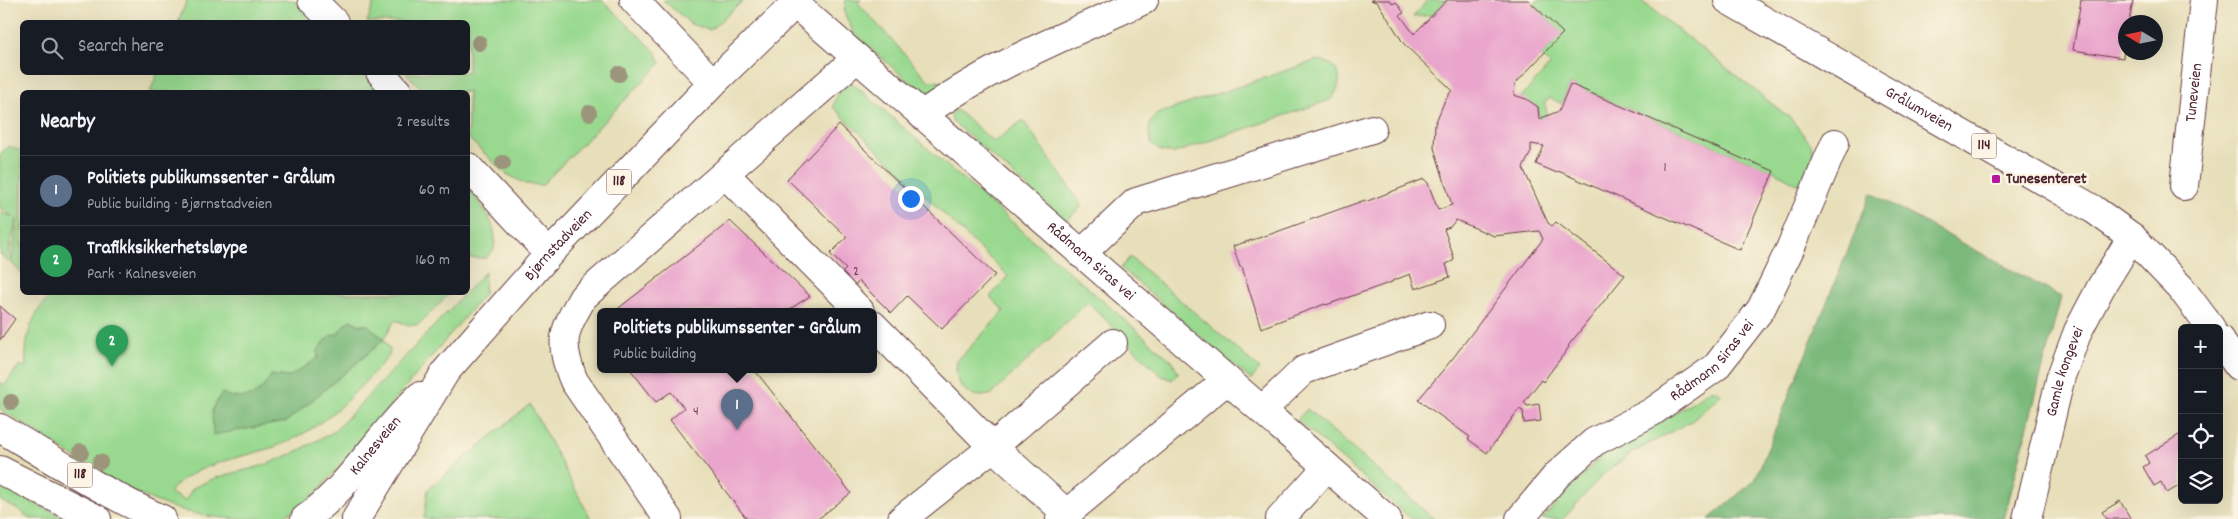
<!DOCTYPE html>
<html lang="en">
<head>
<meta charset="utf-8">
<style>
	:root { --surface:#171b24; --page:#242831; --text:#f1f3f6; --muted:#9ea1a6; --line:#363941; --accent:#d690ce }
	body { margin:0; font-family:Dekko,sans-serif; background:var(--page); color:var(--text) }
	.controls { position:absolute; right:15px; bottom:15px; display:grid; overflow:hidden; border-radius:8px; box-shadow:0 5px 20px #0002 }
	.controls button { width:45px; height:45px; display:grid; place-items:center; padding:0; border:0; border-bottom:1px solid var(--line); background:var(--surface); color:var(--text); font:25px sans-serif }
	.compass { position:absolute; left:2118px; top:15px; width:45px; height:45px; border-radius:50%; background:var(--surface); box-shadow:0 5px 20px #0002; rotate:280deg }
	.you { position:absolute; left:910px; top:198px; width:18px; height:18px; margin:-12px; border:4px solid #fff; border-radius:50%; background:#1a73e8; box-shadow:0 0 0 8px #1a73e833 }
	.badge { display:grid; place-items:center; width:32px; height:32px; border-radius:50%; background:var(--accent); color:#fff; font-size:16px; font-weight:700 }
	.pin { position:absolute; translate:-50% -41px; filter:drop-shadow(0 1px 2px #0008) }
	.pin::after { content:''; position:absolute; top:26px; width:18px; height:15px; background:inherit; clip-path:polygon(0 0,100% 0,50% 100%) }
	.popup { position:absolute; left:597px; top:308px; width:280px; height:65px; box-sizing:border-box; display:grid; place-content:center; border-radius:8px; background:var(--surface); filter:drop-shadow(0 1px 4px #0005); font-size:16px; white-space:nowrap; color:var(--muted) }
	.popup b { font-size:19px; color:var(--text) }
	.popup::after { content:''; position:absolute; left:50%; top:100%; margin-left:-10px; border:10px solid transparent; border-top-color:var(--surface) }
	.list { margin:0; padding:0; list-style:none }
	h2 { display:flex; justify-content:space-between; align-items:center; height:65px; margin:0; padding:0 20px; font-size:21px }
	h2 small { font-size:16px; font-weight:400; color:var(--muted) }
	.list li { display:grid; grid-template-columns:32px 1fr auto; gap:15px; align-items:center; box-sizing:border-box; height:70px; padding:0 20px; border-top:1px solid var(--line) }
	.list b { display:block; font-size:19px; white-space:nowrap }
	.list p { margin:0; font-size:16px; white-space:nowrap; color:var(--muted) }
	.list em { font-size:16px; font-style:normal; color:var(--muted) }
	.icon { flex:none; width:28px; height:28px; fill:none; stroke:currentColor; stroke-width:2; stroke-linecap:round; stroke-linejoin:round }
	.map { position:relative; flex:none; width:2238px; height:519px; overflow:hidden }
	.search { position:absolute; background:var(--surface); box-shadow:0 5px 20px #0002; left:20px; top:20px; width:450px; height:55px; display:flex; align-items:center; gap:12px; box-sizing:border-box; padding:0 18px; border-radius:8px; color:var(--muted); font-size:19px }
	.panel { position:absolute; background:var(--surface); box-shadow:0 5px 20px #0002; left:20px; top:90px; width:450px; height:205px; border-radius:8px }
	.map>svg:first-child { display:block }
	.green { fill:#98d98f; stroke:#717c5d }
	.forest { fill:#7ab97a; stroke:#626c52 }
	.building { fill:#eaa5cc }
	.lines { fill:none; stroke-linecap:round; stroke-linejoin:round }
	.minor-casing { stroke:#623c40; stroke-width:30 }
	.major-casing { stroke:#623c40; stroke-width:30 }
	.minor { stroke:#fff; stroke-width:28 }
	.major { stroke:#fff; stroke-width:28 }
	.tree { fill:#9d947b }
	.poi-dot { fill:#b5179e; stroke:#fcf5e5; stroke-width:2 }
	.labels { text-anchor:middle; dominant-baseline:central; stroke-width:5; stroke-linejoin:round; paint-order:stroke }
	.number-label { font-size:14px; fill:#724053 }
	.shield { fill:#fcf5e5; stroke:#7f5f63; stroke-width:1 }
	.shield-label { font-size:15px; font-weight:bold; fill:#4a1f2b }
	.street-label { font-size:16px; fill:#4a1f2b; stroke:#fcf5e5 }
	.poi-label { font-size:16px; font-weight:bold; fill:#4a1f2b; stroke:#fcf5e5; text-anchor:start }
</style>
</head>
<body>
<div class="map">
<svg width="2238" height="519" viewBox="0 0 2238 519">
	<rect width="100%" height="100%" fill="#fcf5e5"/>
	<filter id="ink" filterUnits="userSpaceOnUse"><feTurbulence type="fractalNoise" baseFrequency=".02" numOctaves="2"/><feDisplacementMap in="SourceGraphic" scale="10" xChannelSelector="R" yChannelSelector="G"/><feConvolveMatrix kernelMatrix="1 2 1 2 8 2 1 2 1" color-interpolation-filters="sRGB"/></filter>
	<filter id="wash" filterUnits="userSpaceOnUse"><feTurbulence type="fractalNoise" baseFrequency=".0096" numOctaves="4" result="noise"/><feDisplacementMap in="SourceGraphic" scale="20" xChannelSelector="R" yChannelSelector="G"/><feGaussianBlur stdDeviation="1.12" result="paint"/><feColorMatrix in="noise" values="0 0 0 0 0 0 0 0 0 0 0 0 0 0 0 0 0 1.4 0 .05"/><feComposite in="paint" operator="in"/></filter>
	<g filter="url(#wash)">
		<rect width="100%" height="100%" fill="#e7dfb9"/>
		<path class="green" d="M187,0h107l21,22h-137z
			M375,0h227l54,52 5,11 -119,122 -16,-1 -21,-11 -37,-35v-46h-43l-19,-19 62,-1v-50h-101z
			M663,0h81l-34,30 -19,-6z
			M846,0h15l-3,3 71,78h10l3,5 -11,8 -10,-2 -67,-58 -10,-22z
			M1428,0h19l-14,15 -20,2z
			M1538,0h102l150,118 21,26 3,11 -15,30 -25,-14 -24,-9 -180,-78 -8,20 -11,-6 -6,4 2,14 -8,3 -1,-12 -17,-10 29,-32 -9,-9 21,-23 -28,-28z
			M1317,60c24,3 29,23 13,40l-156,53 -13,-2 -9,-6c-4,-13 -5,-22 5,-31z
			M158,72l204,1 19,19h-231z
			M851,82l322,280 5,11 -6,7 -12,-5 -72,-73 -96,92c-23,8 -40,-10 -35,-33l47,-50 -14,-14 18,-21 -175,-169c3,-13 8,-18 18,-25z
			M957,110l37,32 29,-22 59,86 -16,15 -114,-100 -1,-8z
			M9,146l13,5v123l-10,-11 5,-44 -7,26 1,15 -2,2 -9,-8v-38l2,-3 12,4 -14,-9v-54z
			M468,188c14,18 31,36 26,61l-8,9h-18z
			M1130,257l130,112 -9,11 -130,-112z
			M485,272l-1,22 -163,194c-13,12 -28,27 -47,31 -10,0 -21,0 -31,0 -95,0 -166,-63 -243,-110v-27l5,3 14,-20 7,2c-2,-23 4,-52 22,-68l-7,-6h409l-32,32h-10l-13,-5 -11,19 -16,-14h-8l-10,-5 -13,14 -6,1 -14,16 1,7 -29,19 -18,-2c-8,17 -22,26 -41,22l56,25 98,-82 6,10 -1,6c-33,36 -65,73 -112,90 -29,10 -60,14 -87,29 -8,4 -14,11 -21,17l16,9 8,-13 22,-10 50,-13 27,-11 43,-23z
			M1712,389l10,5 -29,26 -61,33 -29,21 -40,45h-21l59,-63 73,-42z
			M530,404l61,115h-167l4,-30z
			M1307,409l127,110h-23l-114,-99z
			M0,483l9,3 25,17 33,16h-37l-8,-7 -22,-12z"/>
		<path class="forest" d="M1871,193l190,104 -57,222h-295l46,-39z
			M350,320l10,5h8l16,15 -98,82 -73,13 -1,-25 10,-17c20,10 40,3 49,-18l18,2 29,-19 -1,-7 14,-16 6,-1z"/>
		<g id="blocks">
			<path class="building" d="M1371,0h19l3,4 3,-2 8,11 -4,2 14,19 33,-34h81l35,33 -48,51 -1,11 12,4 12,8 1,12 20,-8 11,-27 180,78v-1l24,10 -34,79 -182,-79 -1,2 -21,-9 8,-18 -13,-2v8l-8,16 25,55 4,3 4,-4 69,53 -57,71 1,1 -26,35 -2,-2 -17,22 3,4 12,-2 2,17 -17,2 -1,-12 -4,-2 -32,44 -19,-14 2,-2 -52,-37 35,-42 90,-119 -4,-8 -45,5 -38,-16 -6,7 -6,2 10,29 -1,3 -7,3 4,13 -35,12 -5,-15 -18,7v1l-66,23 -1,-1 -64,24 -19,-61h-2l-7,-21 38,-12 94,-34v2l59,-23 4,4 10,27 14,-5 -18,-57 1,-24 10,-24 7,-10 -48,-46 -26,-41z
				M2081,0h52l-4,22h-3l-3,36 -50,-8z
				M839,125l156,150 -53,54 -35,-33 -16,17 -32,-32 -13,14 -13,-13 13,-13 -16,-15 17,-17 -60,-58z
				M730,221l80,75 -23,15h-172z
				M0,306l15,13 -15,21z
				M630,369h124l97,124 -33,26h-71l-77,-99 14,-12 -13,-16 -15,10z
				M2182,433v51l-15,9 -6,-11 -7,4 -11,-19 6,-4 -4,-7z
				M2120,501l11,18h-24l-5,-7z"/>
		</g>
	</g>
	<g filter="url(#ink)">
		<use href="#blocks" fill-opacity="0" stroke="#623c40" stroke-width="1"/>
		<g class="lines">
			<defs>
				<g id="minor">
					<path d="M312,0l22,22"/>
					<path d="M634,0l79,83"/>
					<path id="s1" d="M795,4l592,515"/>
					<path d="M380,72l18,20"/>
					<path d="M922,115c65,-48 148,-81 222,-115"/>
					<path d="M468,167l81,87"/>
					<path d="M725,174l135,137"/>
					<path id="s2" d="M2184,186l20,-186"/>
					<path d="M1081,254l55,-52 236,-73"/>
					<path d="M873,325l120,122 74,67"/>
					<path d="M1262,410l42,-40 126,-45"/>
					<path d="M668,519l-94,-138c-16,-39 -11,-49 9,-84l274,-239"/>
					<path d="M902,519l91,-72 120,-104"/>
					<path d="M1060,519l167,-139"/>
					<path d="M1280,519l47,-52"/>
					<path id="s3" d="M1520,519l37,-44 37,-33 58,-30 64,-45 45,-58 29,-60 45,-106"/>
				</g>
				<g id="major">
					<path id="s4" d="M1728,0l365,209 39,28 49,51 30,40"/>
					<path d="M2219,339l19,27"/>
					<path d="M0,428c53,32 106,66 162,91"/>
					<path d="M0,470l97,49"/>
					<path id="s5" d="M305,519c46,-33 74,-85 115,-123"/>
					<path id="s6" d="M356,519l90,-148 103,-117 164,-171 86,-83"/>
					<path id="s7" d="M2027,519l34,-143 17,-45 23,-44 31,-50"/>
				</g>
			</defs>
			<use href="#minor" class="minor-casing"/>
			<use href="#major" class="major-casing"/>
			<use href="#minor" class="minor"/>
			<use href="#major" class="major"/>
		</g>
		<g class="tree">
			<circle cx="479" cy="43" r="8"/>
			<circle cx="619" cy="74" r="8"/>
			<circle cx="589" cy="113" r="8"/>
			<circle cx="503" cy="163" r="8"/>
			<circle cx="11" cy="402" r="8"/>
			<circle cx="81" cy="452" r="8"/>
			<circle cx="100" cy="462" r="8"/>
		</g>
	</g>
	<rect class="poi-dot" x="1991" y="174" width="10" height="10" rx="2.5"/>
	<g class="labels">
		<g class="number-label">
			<text x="1665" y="168">1</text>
			<text x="856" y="272">2</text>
			<text x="696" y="412">4</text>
		</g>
		<g class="shield">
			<rect x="1971.5" y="133.5" width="25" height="25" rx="4"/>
			<rect x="606.5" y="169.5" width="25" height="25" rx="4"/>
			<rect x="67.5" y="462.5" width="25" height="25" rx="4"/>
		</g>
		<g class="shield-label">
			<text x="1984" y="146">114</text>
			<text x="619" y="182">118</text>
			<text x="80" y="475">118</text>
		</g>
		<g class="street-label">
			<text stroke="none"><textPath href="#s2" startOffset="94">Tuneveien</textPath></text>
			<text stroke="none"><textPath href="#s4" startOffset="220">Grålumveien</textPath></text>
			<text stroke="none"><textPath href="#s6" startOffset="342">Bjørnstadveien</textPath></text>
			<text stroke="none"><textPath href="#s1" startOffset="392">Rådmann Siras vei</textPath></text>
			<text stroke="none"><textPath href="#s3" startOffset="252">Rådmann Siras vei</textPath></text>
			<text stroke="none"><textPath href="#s7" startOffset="152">Gamle kongevei</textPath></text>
			<text stroke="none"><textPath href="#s5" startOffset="102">Kalnesveien</textPath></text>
		</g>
		<g class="poi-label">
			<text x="2006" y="179">Tunesenteret</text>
		</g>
	</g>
</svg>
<div class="controls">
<button>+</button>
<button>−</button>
<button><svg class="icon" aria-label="locate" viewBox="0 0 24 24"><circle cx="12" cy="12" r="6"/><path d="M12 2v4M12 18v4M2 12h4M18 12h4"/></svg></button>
<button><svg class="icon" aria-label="layers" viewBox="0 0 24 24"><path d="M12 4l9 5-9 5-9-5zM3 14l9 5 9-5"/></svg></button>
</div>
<svg class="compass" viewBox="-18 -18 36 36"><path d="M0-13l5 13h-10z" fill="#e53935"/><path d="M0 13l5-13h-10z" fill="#9ea1a6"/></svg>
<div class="you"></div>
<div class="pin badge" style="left:737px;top:430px;background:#5c6f8a">1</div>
<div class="popup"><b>Politiets publikumssenter - Grålum</b>Public building</div>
<div class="pin badge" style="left:112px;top:366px;background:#2e9e5b">2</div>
<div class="search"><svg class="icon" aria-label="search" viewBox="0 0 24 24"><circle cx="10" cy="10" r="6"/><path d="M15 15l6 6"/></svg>Search here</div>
<section class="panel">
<h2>Nearby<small>2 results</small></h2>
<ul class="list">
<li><span class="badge" style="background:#5c6f8a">1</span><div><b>Politiets publikumssenter - Grålum</b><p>Public building · Bjørnstadveien</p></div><em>60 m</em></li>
<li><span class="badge" style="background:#2e9e5b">2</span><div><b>Trafikksikkerhetsløype</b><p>Park · Kalnesveien</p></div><em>160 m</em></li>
</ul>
</section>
</div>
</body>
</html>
